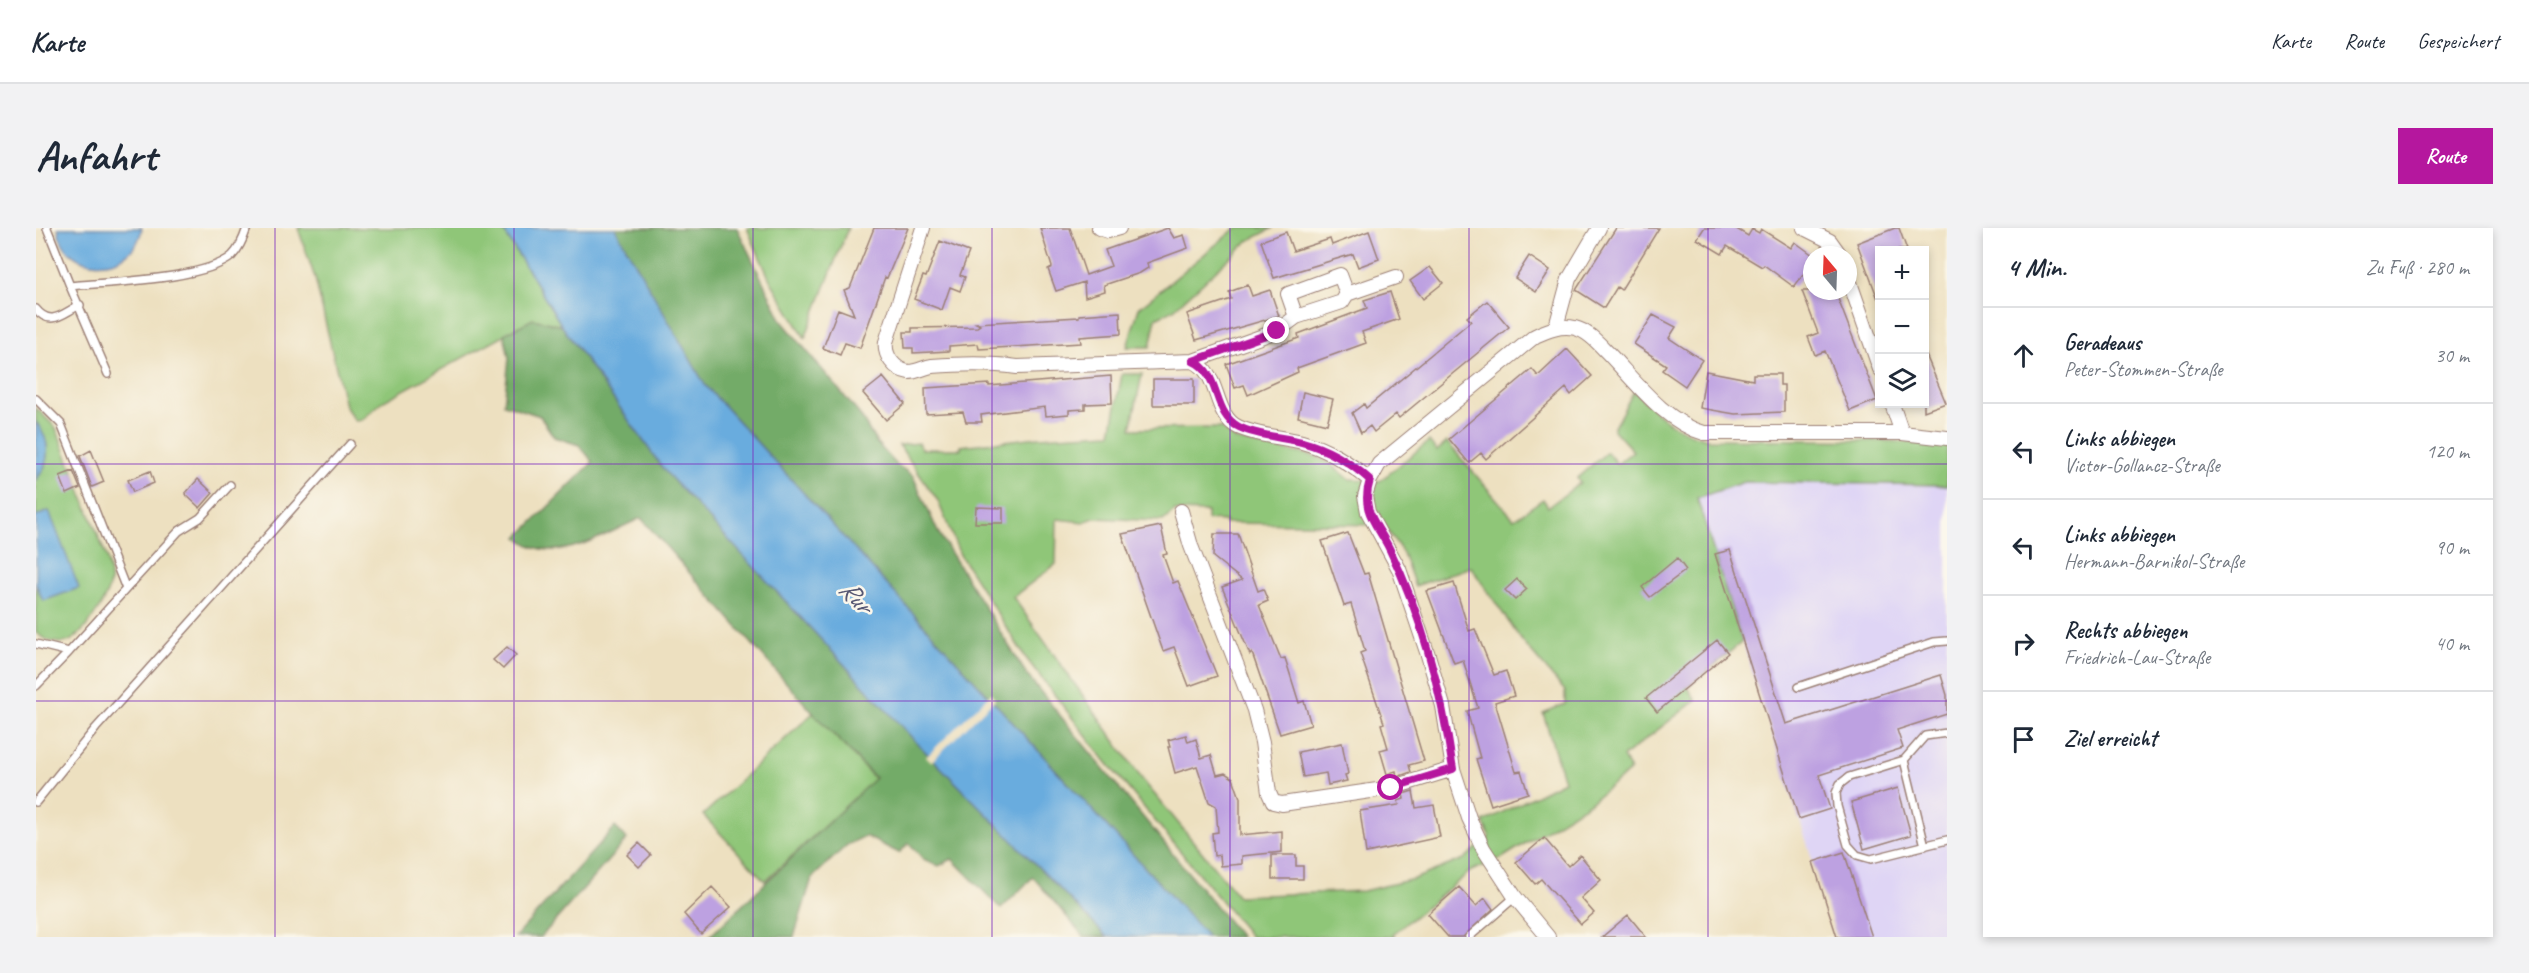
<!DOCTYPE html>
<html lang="de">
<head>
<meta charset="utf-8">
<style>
	:root { --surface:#fff; --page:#f2f2f3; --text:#1f2937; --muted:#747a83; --line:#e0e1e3; --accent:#b5179e }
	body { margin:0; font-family:Caveat,sans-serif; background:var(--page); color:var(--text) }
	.controls { position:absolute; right:18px; top:18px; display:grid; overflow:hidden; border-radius:0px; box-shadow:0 3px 9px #0003 }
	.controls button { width:54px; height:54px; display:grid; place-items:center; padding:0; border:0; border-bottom:2px solid var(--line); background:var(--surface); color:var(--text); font:30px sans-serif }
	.compass { position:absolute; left:1767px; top:18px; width:54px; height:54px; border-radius:50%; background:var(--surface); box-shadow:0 3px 9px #0003; rotate:341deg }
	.stop { position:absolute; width:18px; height:18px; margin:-14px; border:4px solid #b5179e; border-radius:50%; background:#fff }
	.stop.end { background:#b5179e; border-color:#fff; box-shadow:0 2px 6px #0008 }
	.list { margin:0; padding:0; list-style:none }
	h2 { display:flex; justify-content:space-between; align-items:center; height:78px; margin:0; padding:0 24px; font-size:26px }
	h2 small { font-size:20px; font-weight:400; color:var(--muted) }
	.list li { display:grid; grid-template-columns:39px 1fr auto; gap:18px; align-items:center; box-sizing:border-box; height:96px; padding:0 24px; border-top:2px solid var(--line) }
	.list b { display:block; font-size:22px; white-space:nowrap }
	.list p { margin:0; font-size:20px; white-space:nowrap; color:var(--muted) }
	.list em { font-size:20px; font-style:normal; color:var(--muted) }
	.icon { flex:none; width:33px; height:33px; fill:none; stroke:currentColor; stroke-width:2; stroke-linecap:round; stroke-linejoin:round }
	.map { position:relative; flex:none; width:1911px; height:709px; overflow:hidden; border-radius:0px }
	header { display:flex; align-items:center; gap:36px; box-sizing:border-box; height:84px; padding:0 30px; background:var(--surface); border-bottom:2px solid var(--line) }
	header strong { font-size:28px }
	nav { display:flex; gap:33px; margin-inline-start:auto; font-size:21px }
	.intro { display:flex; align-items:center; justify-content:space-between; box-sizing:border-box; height:144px; padding:0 36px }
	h1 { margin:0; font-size:42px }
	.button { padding:15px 27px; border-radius:0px; background:var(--accent); color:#fff; font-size:21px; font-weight:700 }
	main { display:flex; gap:36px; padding:0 36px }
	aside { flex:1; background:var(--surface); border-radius:0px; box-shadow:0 3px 9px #0003 }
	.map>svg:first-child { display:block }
	.built { fill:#dfd5f5 }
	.green { fill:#8fc678; stroke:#6c7252; stroke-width:1.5; fill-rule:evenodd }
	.forest { fill:#73ab68; stroke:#5e654a; stroke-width:1.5 }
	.water { fill:#69acde; stroke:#5a6684; stroke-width:1.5 }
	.pier { fill:#ede0c0 }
	.building { fill:#bda1e1 }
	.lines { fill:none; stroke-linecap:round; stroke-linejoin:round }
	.lane-casing { stroke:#9c8076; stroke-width:10 }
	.street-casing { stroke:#9c8076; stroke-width:16 }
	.lane { stroke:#fff; stroke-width:7 }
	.street { stroke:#fff; stroke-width:14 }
	.route { stroke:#b5179e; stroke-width:8 }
	.grid { fill:none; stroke:#7b2cbf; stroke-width:1.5; stroke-opacity:0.55 }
	.labels { text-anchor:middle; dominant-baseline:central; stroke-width:5; stroke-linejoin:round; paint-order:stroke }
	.water-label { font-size:27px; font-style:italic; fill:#565773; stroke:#fbf7ec }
</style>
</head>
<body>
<header>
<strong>Karte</strong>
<nav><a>Karte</a><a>Route</a><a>Gespeichert</a></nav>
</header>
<div class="intro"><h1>Anfahrt</h1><a class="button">Route</a></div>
<main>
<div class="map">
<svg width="1911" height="709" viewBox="0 0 1911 709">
	<rect width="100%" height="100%" fill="#fbf7ec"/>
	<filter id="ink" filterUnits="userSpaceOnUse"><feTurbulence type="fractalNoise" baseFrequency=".0167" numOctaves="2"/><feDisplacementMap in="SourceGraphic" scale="12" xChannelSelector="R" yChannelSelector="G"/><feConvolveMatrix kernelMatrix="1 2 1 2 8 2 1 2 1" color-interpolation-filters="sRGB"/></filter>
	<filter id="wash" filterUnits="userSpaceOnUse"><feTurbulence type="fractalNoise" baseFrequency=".008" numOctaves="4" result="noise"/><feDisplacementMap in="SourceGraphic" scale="24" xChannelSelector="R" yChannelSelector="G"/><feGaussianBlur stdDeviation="1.35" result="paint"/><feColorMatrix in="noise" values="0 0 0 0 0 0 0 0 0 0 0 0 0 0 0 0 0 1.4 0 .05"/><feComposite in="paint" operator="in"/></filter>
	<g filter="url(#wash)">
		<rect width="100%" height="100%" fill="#ede0c0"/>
		<path class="built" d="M1708,254l203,3v452h-110l-140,-439z"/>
		<path class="green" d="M262,0h204l60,98 -29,-7 -151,83 -20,18 -7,1 -10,-15 -30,-128z
			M711,0h101l-43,110 -35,-58z
			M1200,0h37l-25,13 -74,68 -18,9 -6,29h-23l12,-39z
			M1086,146h20l-11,55 90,-1 14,12 79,16 17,8 18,15 31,2 49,-40 8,10 10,-9 67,77 29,-20 5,8 32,-24 -3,-5 30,-26 10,12 16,-13 -20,-22 21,-38c23,23 42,41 74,48l180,2 59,4v40l-203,-3 -47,16 45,144 -55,45 9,13 -73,57 7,14 -42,33 -86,54 -31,13 -78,63 2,3h-144l-147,-178 -78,-101 -66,-103 -22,-54 -39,-56 19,-2 3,6h40v-3l78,-9 72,-4zM1139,283l32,1v8l18,1v2l159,2 19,28 12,33 56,-19 51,74 43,50v13l-22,9 21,68 -81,41 7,15 -26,22 -50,20 -51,12 -125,5 -96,-117 -129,-182 43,-33 1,-45 27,3 10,-4 69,3z
			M0,180l20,20 51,130c1,8 4,16 3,24 -2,16 -27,55 -43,60 -12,3 -22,-2 -31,-9v-49l7,17 6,-90 -13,5v-36l9,-14 2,-10v-11l-11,-23z
			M777,485l62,66 -110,102 -62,-66z"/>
		<path class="forest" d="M579,0h122l45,93 78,94 16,27 20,22 17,12 25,56 89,143 214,262h-33l-503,-552z
			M497,91l29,7 102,144 253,273 190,194h-23l-51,-60 -32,32 -49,-50 -13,7 -16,-7 -14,-16 -10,10 -34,-17 -18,9 -35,33 -18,59h-85l166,-159 -62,-65 -172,-195c-36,16 -89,51 -123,19l75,-75 -14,-17 -25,-8 -14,-21 -36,-12 5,-46 -5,-24z
			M579,599l12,12 -86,98h-26z"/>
		<path class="water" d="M22,0h84c-7,47 -79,48 -84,0z
			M466,0h113l90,157 503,552h-101l-190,-194 -253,-273 -102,-144z
			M0,194c15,17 15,41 0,58z
			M13,283l30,77 -36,13 -7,-17v-68z"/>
		<path class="pier" d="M955,465l4,6 -64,63 -5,-5z"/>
		<g id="blocks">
			<path class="building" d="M838,0h34l-21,50 -2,-1 -25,71 -15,-5 -5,12 -17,-7 15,-39 16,6 -10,-25 6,-2z
				M1004,0h30l16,47 25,-9 -6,-16 63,-22 6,10 10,-3 4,13 -41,15 1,5 -8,5 -36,12 1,6 -20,6 -1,-15 -28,9 -8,-22 4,-2z
				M1580,0h43l-38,62 -4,-3 -13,21 -28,-18z
				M1668,0h31l13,8 4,-7 7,4 2,-4 30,19 4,-6 18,13 -1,8 -18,24 -30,-22 -2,2 -35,-21 -5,8 -25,-15z
				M1859,0h4l8,22h-27l-2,49 -21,-56z
				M1333,3l10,28 -21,8 -5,-13 -79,24 -13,-37 25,-9 7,19 37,-12 2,6z
				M904,13l29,11 -9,23 5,2 -5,14 -10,-4 -8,23 -28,-11 9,-23 3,1z
				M1493,28l21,14 -14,22 -21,-14z
				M1394,39l13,16 -20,16 -13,-18z
				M1212,57l4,11 18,-6 9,26 -83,24 -9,-26 44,-15 -2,-7z
				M1766,63h33l42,109 -27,11 -25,-60 -10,4 -7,-18 10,-4z
				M1354,64l9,27 -37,13 4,11 -69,25 1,4 -50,23 -4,-10 -9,3 -9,-24 73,-26 -1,-4 69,-26 -3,-8z
				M1451,73l22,26 -110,91 -3,-4 -22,18 -4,-6 -9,7 -9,-20 12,-9 2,4 74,-61 31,-26 -4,-4z
				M1084,84l1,22 -41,3 1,6 -102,6 -1,-5 -29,2v5l-36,2v-5h-8l-1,-16h8v-4l65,-1 3,-2 -4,-2 103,-6v-2z
				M1617,87l23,12 -7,11 33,22 -17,26 -23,-16 4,-5 -32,-21z
				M1531,121l25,27 -21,19 -5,-7 -80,71 -5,-6 -12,10 -20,-24 83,-70 6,7z
				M1888,122l22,53 -22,8z
				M1670,143l47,9v-6h27v11h4v27l-49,2 -35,-6z
				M1075,148l1,27 -27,1v5l-16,1v4l-23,2 -1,-9 -64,8 1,7h-16l-3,-10 -37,2 -1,-26 64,-4v2z
				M847,149l22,27 -19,16 -23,-27z
				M1117,151h41v26h-41z
				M1267,164l30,7 -6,25 -29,-7z
				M55,222l13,32 -12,5 -12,-31z
				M37,243l7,17 -13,6 -7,-18z
				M114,243l4,12 -21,9 -5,-12z
				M162,251l15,14 -13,15 -15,-14z
				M940,279l27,1v15h-28z
				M1125,298l6,28 -4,1 10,28 5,-2 39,95 -28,10 -15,-39 -11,4 -41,-117z
				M1312,305l16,41 4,-1 56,188 -15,4 2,7 -14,5 -1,-6 -9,3 -7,-24 8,-2 -7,-24 3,-1 -24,-70 5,-2 -14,-47 -7,2 -22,-65z
				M1178,306h24l20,57 5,-2 5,12 -9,4 22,54 4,-1 14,45 5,-2 7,24 -31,9 -28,-81 -2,2 -28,-68 20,-7 -29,-23z
				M1694,322l56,174 155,-49 6,20v19l-50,16 6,18 -84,27 11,34 -31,10 -84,-265z
				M1641,330l9,12 -36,27 -8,-10z
				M1481,351l10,10 -12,11 -10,-10z
				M1418,355l15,48 6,-2 19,46 12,-4 8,25 -19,6 21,70 5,-1 7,22 -37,12 -15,-46 4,-1 -13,-47 11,-3 -15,-48 -9,3 -27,-72z
				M1681,412l11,13 -71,59 -11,-14z
				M471,419l9,8 -13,14 -10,-9z
				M1150,507l2,7 8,-3 5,19 10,-3 6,20 8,-2 8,5 7,20v37l42,-4v21l-40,4v8l-21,2 -1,-11 -6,1 -2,-23 6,-1 -2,-26 -7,-4 -12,-36 -22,7 -7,-26h2l-2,-7z
				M1306,515l6,31 -3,1 2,6 -19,4 -2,-12 -23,4 -5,-25z
				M1862,560l13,47 -47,14 -13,-47z
				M1377,563l3,17 18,-3 6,32 -74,16 -6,-42 39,-6 -1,-4 6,-2 -1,-5z
				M1508,610l24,28 12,-11 21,25 -20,18 13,15 -13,11 -40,-45 -6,5 -19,-22z
				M603,615l12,12 -12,12 -12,-12z
				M1808,624l28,85h-35l-24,-75z
				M1236,627h24v11h7v13h-31z
				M676,659l19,20 -30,27 -17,-20z
				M1423,659l17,19 9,-8 8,11 -30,28h-15l-20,-23z
				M1592,687l18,22h-44z"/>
		</g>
	</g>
	<g filter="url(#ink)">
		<use href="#blocks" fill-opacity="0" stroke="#9c8076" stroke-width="1.5"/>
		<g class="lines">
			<defs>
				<path id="lane" d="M11,0l23,58c38,-4 134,-6 162,-30 7,-7 12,-19 15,-28
					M34,58l38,88
					M0,81c15,19 28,3 44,-4
					M0,171l25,25 65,165 -57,63 -33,-8
					M90,361l53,-58 21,-13 30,-33
					M0,458l33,-34
					M1762,459l136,-45 13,-1
					M1911,505l-22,3 -21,24 -55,17 -9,7 -4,9 1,13 11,39 9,10 14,4 76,-19
					M1868,532l21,86
					M0,574l60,-74 254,-284
					M1433,709l46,-40"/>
				<path id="street" d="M887,0l-37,114c-2,13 8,28 23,30 7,0 16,-5 23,-6 28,-2 57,-3 85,1l176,-6c28,12 19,53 45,66 19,9 44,10 64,15 26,7 47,21 68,38
					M1063,0l9,3 11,-3
					M1768,0l26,13 10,14
					M1812,49l32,92
					M1260,89l-8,-23 52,-19 7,19
					M1520,99l13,-48 30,-51
					M1157,133l84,-30 19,-14 46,-15 5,-8 49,-17
					M1856,176l10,29
					M1145,283l10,35 63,164 8,32 7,51 4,9 9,2 109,-16 62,-19
					M1512,709l-33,-40 -32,-49 -14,-30 -16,-49 -10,-63 -15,-51 -29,-86 -31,-57 -3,-16 5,-16 9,-16 156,-128c13,-6 25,-11 40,-8 13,3 24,16 33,25 27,28 57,69 96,80h198l45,5"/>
			</defs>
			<use href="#lane" class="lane-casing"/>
			<use href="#street" class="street-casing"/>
			<use href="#lane" class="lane"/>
			<use href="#street" class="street"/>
		</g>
	</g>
	<g class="lines" filter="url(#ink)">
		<path class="route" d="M1241,103l-84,30c28,12 19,53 46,66 18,9 43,10 63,15 26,7 48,20 68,38 -10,32 7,43 20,70 33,68 52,145 63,219l-62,19"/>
	</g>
	<path class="grid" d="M239,0v709M478,0v709M717,0v709M956,0v709M1194,0v709M1433,0v709M1672,0v709M0,236h1911M0,473h1911"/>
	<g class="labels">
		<g class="water-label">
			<text transform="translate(820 368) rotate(47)">Rur</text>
		</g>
	</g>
</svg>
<div class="controls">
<button>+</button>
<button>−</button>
<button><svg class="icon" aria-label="layers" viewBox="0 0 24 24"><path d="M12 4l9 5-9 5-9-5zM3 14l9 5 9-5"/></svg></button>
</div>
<svg class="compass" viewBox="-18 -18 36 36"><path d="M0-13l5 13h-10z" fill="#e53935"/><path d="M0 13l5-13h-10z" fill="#747a83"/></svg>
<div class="stop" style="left:1355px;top:560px"></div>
<div class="stop end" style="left:1241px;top:103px"></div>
</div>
<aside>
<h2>4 Min.<small>Zu Fuß · 280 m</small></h2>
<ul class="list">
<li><svg class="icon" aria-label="ahead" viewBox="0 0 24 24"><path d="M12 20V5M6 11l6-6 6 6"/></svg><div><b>Geradeaus</b><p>Peter-Stommen-Straße</p></div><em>30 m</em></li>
<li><svg class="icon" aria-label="left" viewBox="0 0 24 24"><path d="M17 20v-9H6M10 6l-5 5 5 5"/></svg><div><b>Links abbiegen</b><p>Victor-Gollancz-Straße</p></div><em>120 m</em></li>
<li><svg class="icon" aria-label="left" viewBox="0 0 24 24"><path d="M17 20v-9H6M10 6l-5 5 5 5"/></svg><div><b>Links abbiegen</b><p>Hermann-Barnikol-Straße</p></div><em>90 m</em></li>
<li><svg class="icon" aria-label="right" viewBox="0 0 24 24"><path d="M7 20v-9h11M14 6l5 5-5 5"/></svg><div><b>Rechts abbiegen</b><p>Friedrich-Lau-Straße</p></div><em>40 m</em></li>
<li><svg class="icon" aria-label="arrive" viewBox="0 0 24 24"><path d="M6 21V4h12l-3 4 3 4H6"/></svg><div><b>Ziel erreicht</b></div></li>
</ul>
</aside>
</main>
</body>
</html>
